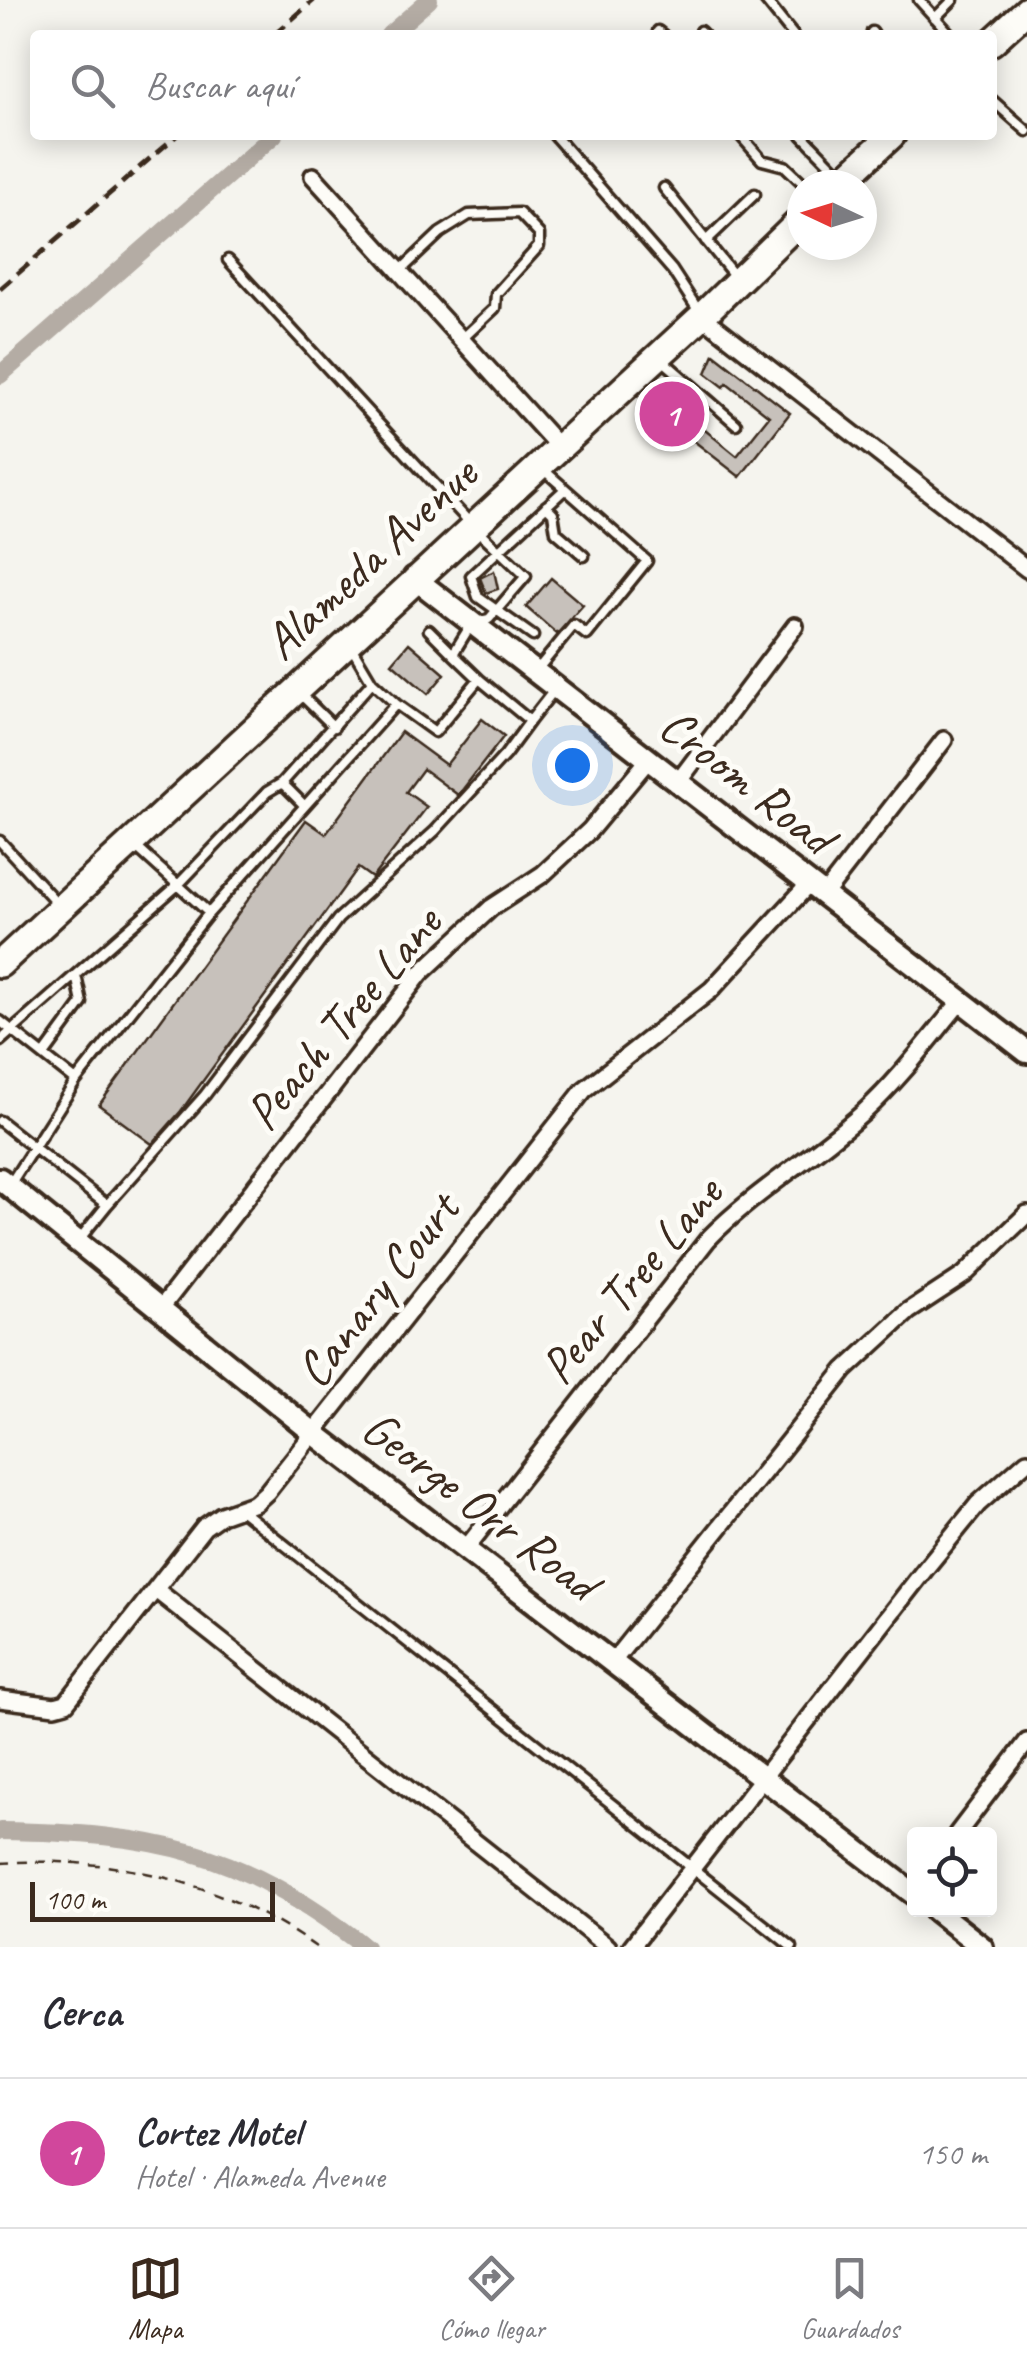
<!DOCTYPE html>
<html lang="es">
<head>
<meta charset="utf-8">
<style>
	:root { --surface:#fff; --page:#f7f7f7; --text:#2b2b33; --muted:#7c7c81; --line:#e1e1e2; --accent:#3b2a1e }
	body { margin:0; font-family:Caveat,sans-serif; background:var(--page); color:var(--text) }
	.controls { position:absolute; right:30px; bottom:30px; display:grid; overflow:hidden; border-radius:10px; box-shadow:0 5px 25px #0003 }
	.controls button { width:90px; height:90px; display:grid; place-items:center; padding:0; border:0; border-bottom:2px solid var(--line); background:var(--surface); color:var(--text); font:50px sans-serif }
	.compass { position:absolute; left:787px; top:170px; width:90px; height:90px; border-radius:50%; background:var(--surface); box-shadow:0 5px 25px #0003; rotate:274deg }
	.scale { position:absolute; left:30px; bottom:25px; width:245px; box-sizing:border-box; padding-left:10px; border:5px solid #3b2a1e; border-top:0; font-size:28px; line-height:35px; white-space:nowrap; color:#3b2a1e; -webkit-text-stroke:8px #fdfcf7; paint-order:stroke }
	.you { position:absolute; left:572px; top:765px; width:35px; height:35px; margin:-25px; border:8px solid #fff; border-radius:50%; background:#1a73e8; box-shadow:0 0 0 15px #1a73e833 }
	.badge { display:grid; place-items:center; width:65px; height:65px; border-radius:50%; background:var(--accent); color:#fff; font-size:32px; font-weight:700 }
	.pin { position:absolute; translate:-50% -50%; border:5px solid #fff; box-shadow:0 2px 10px #0006 }
	.list { margin:0; padding:0; list-style:none }
	h2 { display:flex; justify-content:space-between; align-items:center; height:130px; margin:0; padding:0 40px; font-size:42px }
	h2 small { font-size:32px; font-weight:400; color:var(--muted) }
	.list li { display:grid; grid-template-columns:65px 1fr auto; gap:30px; align-items:center; box-sizing:border-box; height:150px; padding:0 40px; border-top:2px solid var(--line) }
	.list b { display:block; font-size:38px; white-space:nowrap }
	.list p { margin:0; font-size:32px; white-space:nowrap; color:var(--muted) }
	.list em { font-size:32px; font-style:normal; color:var(--muted) }
	.icon { flex:none; width:55px; height:55px; fill:none; stroke:currentColor; stroke-width:2; stroke-linecap:round; stroke-linejoin:round }
	.map { position:relative; flex:none; width:1027px; height:1947px; overflow:hidden }
	.search { position:absolute; background:var(--surface); box-shadow:0 5px 25px #0003; left:30px; right:30px; top:30px; height:110px; display:flex; align-items:center; gap:25px; box-sizing:border-box; padding:0 35px; border-radius:10px; color:var(--muted); font-size:38px }
	.sheet { height:280px; background:var(--surface) }
	nav { display:flex; justify-content:space-around; align-items:center; box-sizing:border-box; height:140px; border-top:2px solid var(--line); background:var(--surface); font-size:28px; color:var(--muted) }
	nav a { display:grid; justify-items:center; gap:5px }
	nav .on { color:var(--accent) }
	.map>svg:first-child { display:block }
	.lines { fill:none; stroke-linecap:round; stroke-linejoin:round }
	.canal { stroke:#b4aca4; stroke-width:18 }
	.building { fill:#c7c1bb; stroke:#3b2a1e; stroke-width:2.5 }
	.service-casing { stroke:#3b2a1e; stroke-width:15 }
	.minor-casing { stroke:#3b2a1e; stroke-width:22 }
	.tertiary-casing { stroke:#3b2a1e; stroke-width:28 }
	.primary-casing { stroke:#3b2a1e; stroke-width:32 }
	.path { stroke:#3b2a1e; stroke-width:2.5; stroke-dasharray:10 8; stroke-linecap:butt }
	.service { stroke:#fdfcf7; stroke-width:8 }
	.minor { stroke:#fdfcf7; stroke-width:15 }
	.tertiary { stroke:#fdfcf7; stroke-width:20 }
	.primary { stroke:#fdfcf7; stroke-width:25 }
	.rail { stroke:#3b2a1e; stroke-width:5; stroke-dasharray:15 8; stroke-linecap:butt }
	.labels { text-anchor:middle; dominant-baseline:central; stroke-width:10; stroke-linejoin:round; paint-order:stroke }
	.street-label { font-size:50px; fill:#3b2a1e; stroke:#fdfcf7 }
</style>
</head>
<body>
<div class="map">
<svg width="1027" height="1947" viewBox="0 0 1027 1947">
	<rect width="100%" height="100%" fill="#f5f4ee"/>
	<filter id="ink" filterUnits="userSpaceOnUse"><feTurbulence type="fractalNoise" baseFrequency=".01" numOctaves="2"/><feDisplacementMap in="SourceGraphic" scale="20" xChannelSelector="R" yChannelSelector="G"/><feConvolveMatrix kernelMatrix="1 2 1 2 8 2 1 2 1" color-interpolation-filters="sRGB"/></filter>
	<g filter="url(#ink)">
		<g class="lines">
			<path class="canal" d="M389,35l40,-35
				M0,375l274,-240
				M0,1831c156,2 240,19 365,116"/>
		</g>
		<path class="building" d="M714,354l76,59 -50,64 -82,-64 10,-13 69,56 32,-40 -42,-33 -3,4 -18,-14z
			M494,571l4,18 -12,4 -6,-15z
			M551,578l32,27 -26,29 -31,-27z
			M409,643l36,31 -17,20 -36,-31z
			M482,719l22,17 -41,53 -5,6 -35,-26 -17,23 21,15 -55,71 -14,-10 -177,243 -29,33 -53,-39 207,-285 20,14 75,-102 45,33z"/>
		<g class="lines">
			<defs>
				<path id="service" d="M765,0l28,35
					M919,0l32,35
					M935,18l18,-18
					M658,31l5,4
					M700,31l4,4
					M872,32l2,3
					M992,100l35,31
					M554,135l118,135 28,43
					M740,135l22,25 23,6 20,19
					M802,135l39,40
					M664,188l72,90
					M706,241l49,-47
					M228,260l244,265 54,51 -37,43 -17,4 -19,31 26,25
					M400,271l40,-38 29,-18 50,-2 20,21v12l-43,48 -1,14 -34,32
					M660,358l76,66
					M546,506l7,7 3,19 28,24
					M429,630l24,24
					M533,636l-55,-39 -7,-21 94,-87
					M350,645l22,37 24,22
					M537,670l37,-45 13,10 60,-74 -102,-90
					M298,692l36,35
					M282,783l21,21
					M0,841l58,63
					M209,913l187,-209 39,28 44,-53 51,42 25,-32
					M0,1021l76,60 133,-168 -74,-67
					M0,1041l178,-156 89,-93 15,-9 90,-101
					M44,1055l38,-52 -6,-28
					M0,1121l107,84 -29,36
					M9,1186l67,-105
					M107,1205l98,-110 133,-176 97,-88 70,-76 25,-34
					M242,1511l550,436"/>
				<path id="minor" d="M313,176l245,270
					M702,316l325,253
					M678,782l117,-156
					M824,895l120,-155
					M161,1308l260,-335 70,-65 52,-34 47,-44 59,-71
					M467,1547l241,-308c48,-49 105,-81 156,-127 36,-33 66,-74 97,-111
					M156,1590l452,357
					M614,1660l231,-290 64,-59 55,-36 63,-61
					M0,1699l55,7 11,-3 138,-176 17,-12 34,-12 12,-11 317,-402 127,-100 98,-106
					M957,1834l70,-92
					M631,1947l295,-379 52,-64 49,-43"/>
				<path id="tertiary" d="M414,578l613,474
					M0,1179l315,255 599,460
					M935,1910l47,37"/>
				<path id="primary" d="M992,42l35,-32
					M838,185l54,-50
					M0,964l702,-648 100,-97"/>
			</defs>
			<use href="#service" class="service-casing"/>
			<use href="#minor" class="minor-casing"/>
			<use href="#tertiary" class="tertiary-casing"/>
			<use href="#primary" class="primary-casing"/>
			<path class="path" d="M0,1863c112,-8 224,19 316,84"/>
			<use href="#service" class="service"/>
			<use href="#minor" class="minor"/>
			<use href="#tertiary" class="tertiary"/>
			<use href="#primary" class="primary"/>
			<path class="rail" d="M274,35l40,-35
				M0,289l177,-154"/>
		</g>
	</g>
	<g class="labels">
		<g class="street-label">
			<text transform="translate(370 558) rotate(-43)">Alameda Avenue</text>
			<text transform="translate(747 781) rotate(38)">Croom Road</text>
			<text transform="translate(343 1018) rotate(-50)">Peach Tree Lane</text>
			<text transform="translate(631 1280) rotate(-50)">Pear Tree Lane</text>
			<text transform="translate(377 1290) rotate(-52)">Canary Court</text>
			<text transform="translate(480 1505) rotate(37)">George Orr Road</text>
		</g>
	</g>
</svg>
<div class="controls">
<button><svg class="icon" aria-label="locate" viewBox="0 0 24 24"><circle cx="12" cy="12" r="6"/><path d="M12 2v4M12 18v4M2 12h4M18 12h4"/></svg></button>
</div>
<svg class="compass" viewBox="-18 -18 36 36"><path d="M0-13l5 13h-10z" fill="#e53935"/><path d="M0 13l5-13h-10z" fill="#7c7c81"/></svg>
<div class="scale">100 m</div>
<div class="you"></div>
<div class="pin badge" style="left:672px;top:414px;background:#d1479c">1</div>
<div class="search"><svg class="icon" aria-label="search" viewBox="0 0 24 24"><circle cx="10" cy="10" r="6"/><path d="M15 15l6 6"/></svg>Buscar aquí</div>
</div>
<section class="sheet">
<h2>Cerca<small></small></h2>
<ul class="list">
<li><span class="badge" style="background:#d1479c">1</span><div><b>Cortez Motel</b><p>Hotel · Alameda Avenue</p></div><em>150 m</em></li>
</ul>
</section>
<nav>
<a class="on"><svg class="icon" aria-label="map" viewBox="0 0 24 24"><path d="M3 6l6-2 6 2 6-2v14l-6 2-6-2-6 2zM9 4v14M15 6v14"/></svg>Mapa</a>
<a><svg class="icon" aria-label="directions" viewBox="0 0 24 24"><path d="M12 3l9 9-9 9-9-9zM9 14v-3h6M13 9l2 2-2 2"/></svg>Cómo llegar</a>
<a><svg class="icon" aria-label="saved" viewBox="0 0 24 24"><path d="M7 4h10v16l-5-4-5 4z"/></svg>Guardados</a>
</nav>
</body>
</html>
